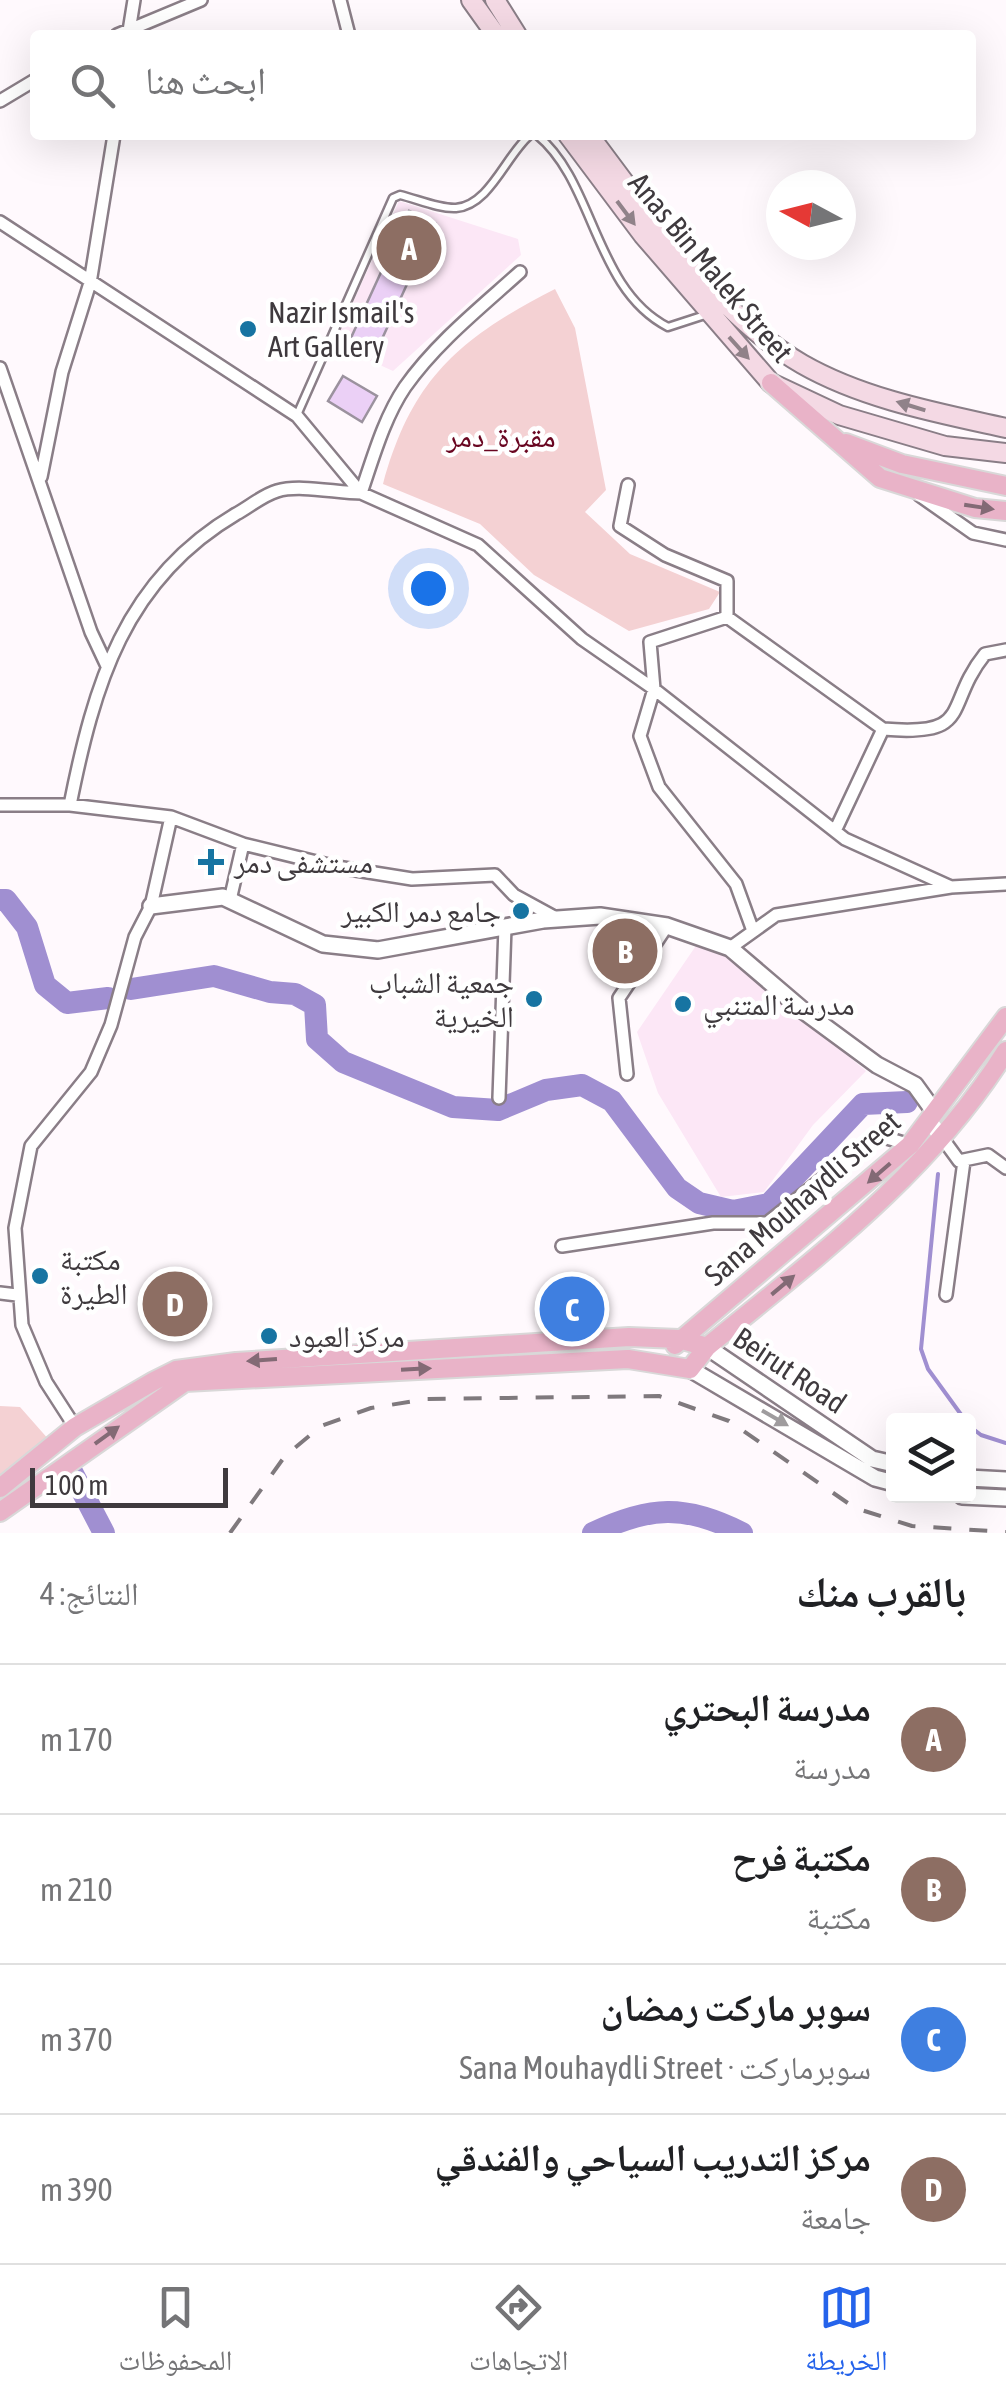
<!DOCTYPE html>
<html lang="ar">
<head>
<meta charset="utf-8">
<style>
	:root { --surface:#fff; --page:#f2f2f2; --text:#202124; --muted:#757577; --line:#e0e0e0; --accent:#2563eb }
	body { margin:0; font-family:"Asap Condensed","Noto Naskh Arabic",sans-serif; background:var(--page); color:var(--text); direction:rtl }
	.controls { position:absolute; right:30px; bottom:30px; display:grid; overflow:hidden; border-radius:10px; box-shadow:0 10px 40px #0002 }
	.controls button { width:90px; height:90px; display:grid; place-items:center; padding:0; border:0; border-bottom:2px solid var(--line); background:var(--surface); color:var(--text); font:50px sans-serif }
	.compass { position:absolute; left:766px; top:170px; width:90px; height:90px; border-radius:50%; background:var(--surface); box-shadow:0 10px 40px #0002; rotate:277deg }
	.scale { position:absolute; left:30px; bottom:25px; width:198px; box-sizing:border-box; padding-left:10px; border:5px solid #3f3a3e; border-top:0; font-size:28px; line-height:35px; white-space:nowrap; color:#3f3a3e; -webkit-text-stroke:8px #fff; paint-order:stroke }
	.you { position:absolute; left:428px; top:588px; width:35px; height:35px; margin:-25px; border:8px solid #fff; border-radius:50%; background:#1a73e8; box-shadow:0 0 0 15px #1a73e833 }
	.badge { display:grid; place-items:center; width:65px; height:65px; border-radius:50%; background:var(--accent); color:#fff; font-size:32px; font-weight:700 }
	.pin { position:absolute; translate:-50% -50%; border:5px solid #fff; box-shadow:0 2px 10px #0006 }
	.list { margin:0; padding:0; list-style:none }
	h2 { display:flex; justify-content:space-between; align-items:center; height:130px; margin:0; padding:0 40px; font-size:42px }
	h2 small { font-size:32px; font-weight:400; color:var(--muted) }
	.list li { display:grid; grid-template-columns:65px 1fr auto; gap:30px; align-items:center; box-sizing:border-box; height:150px; padding:0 40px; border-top:2px solid var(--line) }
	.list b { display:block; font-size:38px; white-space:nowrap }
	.list p { margin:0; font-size:32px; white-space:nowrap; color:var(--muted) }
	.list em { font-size:32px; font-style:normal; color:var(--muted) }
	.icon { flex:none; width:55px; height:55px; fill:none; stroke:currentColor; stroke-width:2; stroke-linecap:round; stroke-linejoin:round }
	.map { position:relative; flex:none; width:1006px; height:1533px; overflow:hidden; direction:ltr }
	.search { position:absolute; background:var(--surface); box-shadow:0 10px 40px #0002; left:30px; right:30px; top:30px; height:110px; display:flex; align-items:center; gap:25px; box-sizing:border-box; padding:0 35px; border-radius:10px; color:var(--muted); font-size:38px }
	.sheet { height:730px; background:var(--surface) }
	nav { display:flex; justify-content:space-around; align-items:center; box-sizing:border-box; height:140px; border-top:2px solid var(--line); background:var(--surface); font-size:28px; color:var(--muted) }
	nav a { display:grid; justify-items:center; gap:5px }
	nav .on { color:var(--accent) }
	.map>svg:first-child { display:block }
	.built { fill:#fce7f6 }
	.green { fill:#f4d1d3 }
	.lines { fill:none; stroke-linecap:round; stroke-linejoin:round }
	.stream { stroke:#a08fd1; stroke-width:4 }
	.river { stroke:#a08fd1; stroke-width:22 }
	.building { fill:#ebd0f6; stroke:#9b929e; stroke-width:2.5 }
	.service-casing { stroke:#8a7e87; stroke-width:11 }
	.minor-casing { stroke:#8a7e87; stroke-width:16 }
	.tertiary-casing { stroke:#8a7e87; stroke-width:20 }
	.secondary-casing { stroke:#8a7e87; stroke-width:22 }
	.primary-casing { stroke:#d9d8d8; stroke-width:22 }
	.service { stroke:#fff; stroke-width:6 }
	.minor { stroke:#fff; stroke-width:11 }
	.tertiary { stroke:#fff; stroke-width:15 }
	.secondary { stroke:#f4d9e4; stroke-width:18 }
	.primary { stroke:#e9b3c8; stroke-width:18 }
	.rail { stroke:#7f797d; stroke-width:4; stroke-dasharray:18 18; stroke-linecap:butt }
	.oneway { fill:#908289 }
	.oneway2 { fill:#836a75 }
	.oneway3 { fill:#9f9c9e }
	.poi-dot { fill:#1774a2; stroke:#fff; stroke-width:4 }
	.labels { text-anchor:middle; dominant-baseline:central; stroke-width:9; stroke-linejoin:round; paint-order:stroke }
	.street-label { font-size:30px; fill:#3f3a3e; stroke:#fff }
	.poi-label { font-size:30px; fill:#3f3a3e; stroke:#fff; text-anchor:start }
	.park-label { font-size:30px; fill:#690621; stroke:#fff }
</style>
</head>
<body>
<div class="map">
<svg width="1006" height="1533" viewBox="0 0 1006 1533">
	<rect width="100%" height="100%" fill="#fff9fd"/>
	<path class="built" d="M399,201l119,38 3,16 -128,116 -59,-27z
		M704,934l162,137 -53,54 -49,67 -43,5 -63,-104 -21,-61z"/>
	<path class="green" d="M555,289l20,39 31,162 -21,22 45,42 90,38 -11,17 -80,22 -95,-56 -54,-51 -97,-40c29,-106 77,-146 172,-195z
		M0,1406l20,1 30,34 -50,39z"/>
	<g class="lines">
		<path class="stream" d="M938,1174l-17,175 7,20 37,51
			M968,1425l13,10 25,8"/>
		<path class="river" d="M0,900h6l21,27 18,58 22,18 41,-5
			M131,989l83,-13 56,16 25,2 20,11 2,34 26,23 110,45 45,3 48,-20 36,-5 30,16 65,87 22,15 34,8 36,-7 94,-100 44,-2
			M70,1468l34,65
			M593,1533c57,-27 92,-29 149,0"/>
	</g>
	<path class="building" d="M409,211l26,12 -59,129 -26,-12z
		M343,376l34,20 -15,26 -34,-21z"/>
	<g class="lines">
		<defs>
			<path id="service" d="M537,135c58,47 57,154 131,192l40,-13
				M297,415l96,-217 7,-3c17,4 39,14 56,13 34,-3 50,-53 74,-73"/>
			<path id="minor" d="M340,0l9,35
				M129,31l5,-31
				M117,35l84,-35
				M0,101l35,-21
				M0,222l297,194 64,77 117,52 104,94 72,50 191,150 106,48
				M520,272c-40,36 -84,71 -115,115 -21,31 -32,71 -44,106 -24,0 -61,-9 -84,-2 -14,4 -28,16 -41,23 -112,66 -142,171 -166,291l101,12 72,27 94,23 75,12 83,-4 19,20 44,24
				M0,368l91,264 16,34
				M41,477l21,-105 28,-89 24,-148
				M628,485l-8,41 45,29 62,26v36l-77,25 4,47 -14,47 19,51 77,97 17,47
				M919,495l54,38 33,7
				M727,617l156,112
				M0,805h70
				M835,831l48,-102c92,8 60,-23 102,-75l21,-4
				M230,900l13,-56
				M730,948l46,-33 175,-28 55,-3
				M627,1074l-8,-76 48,-72
				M499,1098l6,-171
				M943,1139l16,22 29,-6 18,13
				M562,1246l151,-23h54l110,-88 33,10
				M0,1293l17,2
				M946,1295l18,-134
				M75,1427l-29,-45 -24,-57 -7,-97 16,-82 60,-74 20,-47 24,-88 16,-31 20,-89"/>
			<path id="tertiary" d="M151,906l72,-9 100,47 55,6 165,-30 57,-4 67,10 63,22 75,64 72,53 38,20 18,25 -3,12 13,17
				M707,1347l165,112 22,5
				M690,1369l185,109 19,5
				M968,1478l38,2
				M962,1496l44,2"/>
			<path id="secondary" d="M471,0l25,35
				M495,0l22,35
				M568,135l75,100 128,148 68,32 106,31 61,7
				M589,135c58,77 128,180 213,229 61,35 136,49 204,64"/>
			<path id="primary" d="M771,383l109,95 95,30 31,3
				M846,443l56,21 104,22
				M675,1345l235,-200 96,-128
				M0,1488l75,-61 79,-46 22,-11 60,-8 393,-25 50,2 28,8
				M0,1512l185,-130 443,-23 62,10 17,-22c110,-90 223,-174 299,-296"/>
		</defs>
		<use href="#service" class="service-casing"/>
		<use href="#minor" class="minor-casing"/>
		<use href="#tertiary" class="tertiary-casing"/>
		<use href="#secondary" class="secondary-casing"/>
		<use href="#primary" class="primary-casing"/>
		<use href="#service" class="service"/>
		<use href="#minor" class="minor"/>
		<use href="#tertiary" class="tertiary"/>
		<use href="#secondary" class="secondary"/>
		<use href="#primary" class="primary"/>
		<path class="rail" d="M230,1533l55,-77 36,-30 50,-18 56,-9 232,-3 70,25 126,87 57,18 94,6"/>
	</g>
	<defs><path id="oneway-solid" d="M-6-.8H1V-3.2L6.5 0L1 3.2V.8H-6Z" transform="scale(2.5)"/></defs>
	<g class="oneway">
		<use href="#oneway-solid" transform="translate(626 213) rotate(53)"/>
		<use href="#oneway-solid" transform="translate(739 348) rotate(48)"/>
		<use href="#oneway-solid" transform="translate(911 406) rotate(-163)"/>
	</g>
	<g class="oneway2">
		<use href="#oneway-solid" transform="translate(979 507) rotate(9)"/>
		<use href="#oneway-solid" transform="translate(879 1173) rotate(139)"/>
		<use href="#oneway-solid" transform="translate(783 1285) rotate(-40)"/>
		<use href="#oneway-solid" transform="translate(262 1360) rotate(176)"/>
		<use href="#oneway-solid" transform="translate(416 1369) rotate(-3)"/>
		<use href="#oneway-solid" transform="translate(107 1435) rotate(-36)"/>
	</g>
	<use class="oneway3" href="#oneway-solid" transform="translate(775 1418) rotate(30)"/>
	<g class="poi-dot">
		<circle cx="248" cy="329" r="10"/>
		<path d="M206 847h10v10h10v10h-10v10h-10v-10h-10v-10h10z"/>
		<circle cx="521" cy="911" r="10"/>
		<circle cx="534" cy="999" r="10"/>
		<circle cx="683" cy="1004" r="10"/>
		<circle cx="40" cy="1276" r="10"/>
		<circle cx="269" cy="1336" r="10"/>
	</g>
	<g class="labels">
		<g class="street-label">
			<text transform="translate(711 267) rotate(50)">Anas Bin Malek Street</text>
			<text transform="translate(802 1198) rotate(-41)">Sana Mouhaydli Street</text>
			<text transform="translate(790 1370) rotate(34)">Beirut Road</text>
		</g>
		<g class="poi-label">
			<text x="268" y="312">Nazir Ismail's<tspan x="268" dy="34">Art Gallery</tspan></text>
			<text x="234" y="862">مستشفى دمر</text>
			<text x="501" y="911" text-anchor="end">جامع دمر الكبير</text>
			<text x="514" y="982" text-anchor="end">جمعية الشباب<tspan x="514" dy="34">الخيرية</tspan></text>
			<text x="703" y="1004">مدرسة المتنبي</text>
			<text x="60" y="1259">مكتبة<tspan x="60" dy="34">الطيرة</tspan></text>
			<text x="289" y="1336">مركز العبود</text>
		</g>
		<g class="park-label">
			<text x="501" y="436">مقبرة_دمر</text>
		</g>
	</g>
</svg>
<div class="controls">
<button><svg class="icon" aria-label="layers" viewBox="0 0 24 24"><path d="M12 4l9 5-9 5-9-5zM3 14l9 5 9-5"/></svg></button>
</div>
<svg class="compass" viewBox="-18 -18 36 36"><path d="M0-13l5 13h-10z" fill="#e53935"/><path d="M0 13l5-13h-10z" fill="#757577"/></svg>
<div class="scale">100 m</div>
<div class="you"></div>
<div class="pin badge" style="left:409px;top:248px;background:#8d6e63">A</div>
<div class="pin badge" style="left:625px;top:951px;background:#8d6e63">B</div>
<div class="pin badge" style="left:572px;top:1309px;background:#3f7fe0">C</div>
<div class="pin badge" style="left:175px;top:1304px;background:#8d6e63">D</div>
<div class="search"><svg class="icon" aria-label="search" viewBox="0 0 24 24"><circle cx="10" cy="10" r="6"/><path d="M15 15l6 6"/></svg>ابحث هنا</div>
</div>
<section class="sheet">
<h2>بالقرب منك<small>النتائج: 4</small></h2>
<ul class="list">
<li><span class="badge" style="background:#8d6e63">A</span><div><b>مدرسة البحتري</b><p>مدرسة</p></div><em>170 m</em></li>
<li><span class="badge" style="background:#8d6e63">B</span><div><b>مكتبة فرح</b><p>مكتبة</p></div><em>210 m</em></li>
<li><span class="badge" style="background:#3f7fe0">C</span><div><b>سوبر ماركت رمضان</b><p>سوبرماركت · Sana Mouhaydli Street</p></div><em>370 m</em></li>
<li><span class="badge" style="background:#8d6e63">D</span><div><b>مركز التدريب السياحي والفندقي</b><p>جامعة</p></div><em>390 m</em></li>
</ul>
</section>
<nav>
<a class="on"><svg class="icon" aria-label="map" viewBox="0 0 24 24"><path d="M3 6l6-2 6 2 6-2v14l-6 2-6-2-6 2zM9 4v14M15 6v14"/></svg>الخريطة</a>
<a><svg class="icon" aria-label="directions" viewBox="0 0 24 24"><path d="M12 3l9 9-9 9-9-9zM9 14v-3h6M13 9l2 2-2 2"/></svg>الاتجاهات</a>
<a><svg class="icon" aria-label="saved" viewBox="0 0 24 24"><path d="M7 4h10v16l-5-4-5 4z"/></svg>المحفوظات</a>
</nav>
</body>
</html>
